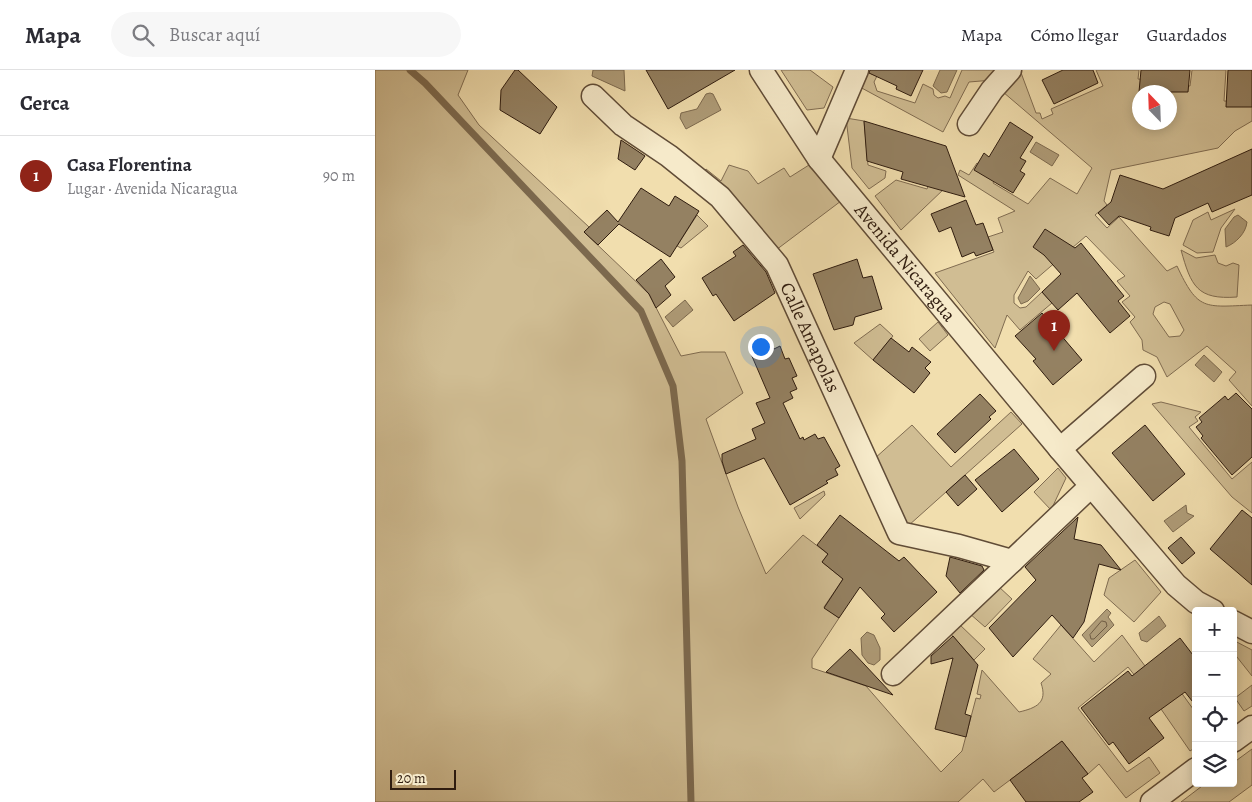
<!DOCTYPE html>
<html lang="es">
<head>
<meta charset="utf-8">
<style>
	:root { --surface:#fff; --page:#f7f7f7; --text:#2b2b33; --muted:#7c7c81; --line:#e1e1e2; --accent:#8f2418 }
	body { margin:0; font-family:Alegreya,serif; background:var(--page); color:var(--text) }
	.controls { position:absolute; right:15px; bottom:15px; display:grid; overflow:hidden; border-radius:5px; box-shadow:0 2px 12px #0003 }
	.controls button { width:45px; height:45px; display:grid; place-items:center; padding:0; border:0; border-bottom:1px solid var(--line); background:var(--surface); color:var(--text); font:25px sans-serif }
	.compass { position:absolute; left:757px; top:15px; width:45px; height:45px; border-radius:50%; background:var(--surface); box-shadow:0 2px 12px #0003; rotate:337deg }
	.scale { position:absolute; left:15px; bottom:12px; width:66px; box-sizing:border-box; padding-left:5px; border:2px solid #2f1c0f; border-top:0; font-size:14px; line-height:18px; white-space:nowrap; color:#2f1c0f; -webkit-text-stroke:4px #f6eaca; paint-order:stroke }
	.you { position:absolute; left:385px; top:276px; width:18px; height:18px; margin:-12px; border:4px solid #fff; border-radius:50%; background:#1a73e8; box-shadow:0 0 0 8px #1a73e833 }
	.badge { display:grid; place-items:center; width:32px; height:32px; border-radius:50%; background:var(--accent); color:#fff; font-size:16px; font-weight:700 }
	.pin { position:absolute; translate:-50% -41px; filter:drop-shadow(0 1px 2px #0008) }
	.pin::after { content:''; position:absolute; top:26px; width:18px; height:15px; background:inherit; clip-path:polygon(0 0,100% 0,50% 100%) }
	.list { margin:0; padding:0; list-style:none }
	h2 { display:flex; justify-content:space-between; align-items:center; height:65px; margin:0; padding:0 20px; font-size:21px }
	h2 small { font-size:16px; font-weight:400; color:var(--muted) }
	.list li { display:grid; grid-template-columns:32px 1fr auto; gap:15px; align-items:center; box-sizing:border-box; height:80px; padding:0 20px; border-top:1px solid var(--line) }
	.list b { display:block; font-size:19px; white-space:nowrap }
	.list p { margin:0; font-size:16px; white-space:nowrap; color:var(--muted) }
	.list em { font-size:16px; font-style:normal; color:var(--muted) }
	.icon { flex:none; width:28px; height:28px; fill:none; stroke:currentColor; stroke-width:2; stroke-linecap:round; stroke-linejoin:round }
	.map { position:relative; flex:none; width:877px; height:732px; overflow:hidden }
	header { display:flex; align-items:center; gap:30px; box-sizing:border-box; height:70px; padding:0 25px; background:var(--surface); border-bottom:1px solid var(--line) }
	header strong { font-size:24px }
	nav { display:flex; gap:28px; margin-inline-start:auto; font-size:18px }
	.search { width:350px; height:45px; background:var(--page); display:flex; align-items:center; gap:12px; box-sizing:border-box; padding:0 18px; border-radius:28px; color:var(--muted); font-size:19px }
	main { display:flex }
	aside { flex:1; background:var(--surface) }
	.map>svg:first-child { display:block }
	.green { fill:#d0bd93; stroke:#806c51; fill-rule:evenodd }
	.water { fill:#af9c78; stroke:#7c694e }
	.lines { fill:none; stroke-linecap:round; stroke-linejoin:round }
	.shore { stroke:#6f5c44; stroke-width:1 }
	.stream { stroke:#7c694e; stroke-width:7 }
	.building { fill:#948162; stroke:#2f1c0f }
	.street-casing { stroke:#604c37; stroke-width:25 }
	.street { stroke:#f6eaca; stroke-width:22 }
	.labels { text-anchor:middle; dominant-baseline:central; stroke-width:4; stroke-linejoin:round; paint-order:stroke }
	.street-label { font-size:19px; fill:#2f1c0f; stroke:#f6eaca }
</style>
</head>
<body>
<header>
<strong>Mapa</strong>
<div class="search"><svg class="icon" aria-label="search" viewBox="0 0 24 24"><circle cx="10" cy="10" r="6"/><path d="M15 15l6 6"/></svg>Buscar aquí</div>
<nav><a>Mapa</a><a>Cómo llegar</a><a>Guardados</a></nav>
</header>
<main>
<aside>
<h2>Cerca<small></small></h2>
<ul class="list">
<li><span class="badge">1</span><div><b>Casa Florentina</b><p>Lugar · Avenida Nicaragua</p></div><em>90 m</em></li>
</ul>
</aside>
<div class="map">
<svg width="877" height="732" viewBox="0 0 877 732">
	<rect width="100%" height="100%" fill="#f1deae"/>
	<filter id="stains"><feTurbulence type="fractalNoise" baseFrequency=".004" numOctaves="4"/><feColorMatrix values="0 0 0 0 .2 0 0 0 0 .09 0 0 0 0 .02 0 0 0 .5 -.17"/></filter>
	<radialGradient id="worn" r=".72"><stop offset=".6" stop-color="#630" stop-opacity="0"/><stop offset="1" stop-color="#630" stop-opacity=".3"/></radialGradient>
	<path class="green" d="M0,0h93l-10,25 21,30 110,102 -5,5 65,62 32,62 20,-4h24l18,41 -37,26 32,88 28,67 37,-39 25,19 -6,8 21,17 -19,28 15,11 -27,41v9l54,18 75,86 21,-21 14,-53 4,1 1,-4 -4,-1 5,-24 37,42c17,-4 29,-9 22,-29l10,-9 -18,-15 28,-34 33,37 28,-27 26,35 27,14 21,29v34l-6,4 -29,-42 -33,-42 -50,41 49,64 22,-15 11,16 -34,25 -27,-34 -11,10 -26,-33 -68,51 -11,-13 -25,23h-583z
		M406,0h29l23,17 -9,21 -17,2z
		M587,0h38l-7,10 -24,2 -26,50 -85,-46 6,-15 13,5 -3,6 3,9 38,12 8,-19 10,5 1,6 4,3 7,-2 5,2z
		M645,0l16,43h4l2,6 11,-5 -2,-5 52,-23 -7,-16h43l-1,9 12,1v12h-11v30h30v-37l21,1 2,-16h34l-2,31 28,1v19l-17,10 -17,17 -107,22 -7,31 3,4 -12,10 12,13 12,-11 48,54 10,-5c21,45 27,41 75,39v101l-23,-26 7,-8 -29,-26 -40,31 -10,-20 -14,-7 -1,-10 -12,-18 5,-5 -13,-15 8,-6 -13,-15 8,-5 -39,-40 -50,43 -8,-8 -14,24v8l6,5 6,-1 16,-15 10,11 -32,27 -13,-15 -12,33 -60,-75 59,-21 -6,-15 15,-5 -5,-14 17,-7 -57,-36 2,-5 9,5 8,-12 20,13 -4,7 35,21 22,-26 27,16 15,-26 -89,-76zM789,232l6,2 14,26 -4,6 -11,1 -16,-23 2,-7z
		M471,48l18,3 4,44 18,6 -1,7 -16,11 -17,-21z
		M354,95l19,6 10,13 26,-16 6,9 19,-12 32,36 -65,49 -74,-76 4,-5 15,12z
		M521,110l31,9 2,-5 16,4 -44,42 -26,-34z
		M860,139l-14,19 -8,24 -16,1 -14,-8 10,-25 15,-8 3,8z
		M322,145l11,11 -27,22 -4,-2z
		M806,180l15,8 19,-3 3,8 8,3 7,-3 6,2 -2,32c-40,3 -46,-11 -56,-47z
		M563,252l10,13 -18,16 -11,-12z
		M505,254l13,12 -20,24 -19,-17z
		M786,332l40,10 -6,5 3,4 -9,6 43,52 20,-17v51l-20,-16 -80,-93z
		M636,342l11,12 -114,102 -34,-67 38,-34 39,42z
		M683,398l8,10 -15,32 -17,-18z
		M449,421l1,4 -25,24 -6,-11z
		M760,490l26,32 -27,30 -30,-27 5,-17z
		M623,516l14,13 -27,28 -16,-14z
		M583,553l27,26 -11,11 -25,-28z
		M858,570l19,10v26l-19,-24z
		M877,615v21l-8,5 -9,-13z
		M877,679v36l-23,17h-48l25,-19h27v-20z"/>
	<path class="water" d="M218,0h31l1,21 -33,-15z
		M565,0h17l-10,22 -6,1 -8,-7z
		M335,23l3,1 8,16 -35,19 -6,-11 1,-5 16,-4 9,-15z
		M661,72l23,13 -7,11 -22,-14z
		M863,145l9,7c-1,11 -11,21 -21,25l-1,-18 9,-12z
		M655,206l10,13 -12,12 -7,3 -3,-6z
		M310,230l8,10 -20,17 -8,-10z
		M829,285l18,17 -8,10 -19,-17z
		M811,435l1,8 7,3 -21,16 -9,-11z
		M732,539l4,4 -3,4 6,8 -22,22 -10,-12z
		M784,546l7,10 -19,16 -6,-2 -2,-7z
		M492,562l7,3 6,13v12l-6,5 -6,-2 -6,-8 -1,-17z"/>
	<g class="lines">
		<path class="shore" d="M727,551l4,1 1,4 -13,13h-3l-1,-4z"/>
		<path class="stream" d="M35,0l15,13 216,228 32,75 9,75 9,341"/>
	</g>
	<path class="building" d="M140,0h3l39,37 -17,27 -40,-24 1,-20z
		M271,0h89l-67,39z
		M495,0h53l-12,26 -15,-7 1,-3 -28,-13z
		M688,0h30l5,13 -44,21 -12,-24z
		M766,0h49l-2,22h-49z
		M853,0h24v37h-26z
		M489,51l82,25 19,51 -64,-18 2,-7 -36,-11z
		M635,52l23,15 -13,21 6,3 -6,10 5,3 -12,19 -39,-23 10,-17 5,4z
		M246,70l24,16 -10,14 -17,-11z
		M877,79v46l-40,17 -4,-9 -33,15 -6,18 -19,-6 1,-3 -32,-11 -10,9 -11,-12 13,-11 9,-27 43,14z
		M266,118l28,18 6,-10 24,15 -29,46 -51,-33 -21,21 -14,-13 23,-22 11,12z
		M591,130l10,25 7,-2 10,27 -17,6 -2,-4 -12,5 -11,-30 -12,5 -8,-18z
		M670,159l30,19 6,-5 43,53 -6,5 12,15 -20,17 -33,-40 -19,17 -16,-18 19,-18 -17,-19 -11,-8z
		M368,175l23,27 9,21 -41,28 -18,-27 -3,2 -11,-18 34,-22 -3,-4z
		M286,189l14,18 -10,9 6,9 -15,13 -7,-14 -13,-14z
		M482,189l6,19 9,-2 10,33 -27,8 -2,8 -19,5 -21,-56z
		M667,243l40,47 -29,25 -20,-24 3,-2 -21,-23z
		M516,268l18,14 3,-5 19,15 -6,6 5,5 -16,20 -41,-33z
		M397,275l2,4 6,-3 5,13 4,-1 8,18 -5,2 5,11 -7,3 3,6 -10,5 17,36 3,-2 1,3 11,-6 3,5 6,-2 16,29 -5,3 3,6 -12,6 2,2 -38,22 -26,-47 -38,16 -4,-13v-7l34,-15 -4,-10 13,-6 -9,-20 14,-5 -19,-44z
		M861,323l16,16v48l-20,18 -31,-37 2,-2 -7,-9 6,-5 -3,-4 26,-22 3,4z
		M605,324l16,17 -7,6 2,2 -36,34 -18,-19z
		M770,355l40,49 -32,27 -41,-48z
		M639,379l25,30 -37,33 -27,-32z
		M590,405l12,14 -19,17 -12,-14z
		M867,440l10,8v67l-42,-36z
		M465,445l59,46 5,-4 33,35 -43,40 -13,-14 4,-4 -25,-27 -21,31 -15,-10 19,-29 -21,-17 6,-8 -11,-9z
		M703,447l-4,22 27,6 20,25 -22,-6 -15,58 -11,16 -21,-23 -39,42 -24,-29 47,-48 -11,-13z
		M806,467l14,16 -13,11 -14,-16z
		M575,487l32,9 2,4 -24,23 -14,-17z
		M578,566l25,29 -13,49 6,2 -5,21 -31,-8 18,-71 -22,6v-8z
		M805,568l16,21v47l-11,-14 -36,26 15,20 -35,26 -16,-22 -4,3 -28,-37 47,-37 4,5z
		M475,579l43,46 -67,-23z
		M687,671l26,33 -6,4 11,14 -14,10h-53l-16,-22z"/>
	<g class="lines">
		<defs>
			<g id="street">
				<path id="s1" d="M386,0l58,89 241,290 116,136 20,17 17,9"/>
				<path id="s2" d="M218,26l30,29 46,31 51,41 57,68 122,268 60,13 53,15"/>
				<path d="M594,54l23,-34 18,-20"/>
				<path d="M444,89l38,-89"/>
				<path d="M685,379l84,-73"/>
				<path d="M858,552l19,10"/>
				<path d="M518,604l198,-188"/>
				<path d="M858,671l19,-14"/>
				<path d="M777,732l44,-33"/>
			</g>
		</defs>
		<use href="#street" class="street-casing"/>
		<use href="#street" class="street"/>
	</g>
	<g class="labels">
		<g class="street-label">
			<text stroke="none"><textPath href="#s1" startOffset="241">Avenida Nicaragua</textPath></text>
			<text stroke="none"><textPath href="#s2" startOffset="331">Calle Amapolas</textPath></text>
		</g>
	</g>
	<rect width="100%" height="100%" filter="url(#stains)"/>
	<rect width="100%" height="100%" fill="url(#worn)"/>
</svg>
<div class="controls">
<button>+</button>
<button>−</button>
<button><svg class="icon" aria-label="locate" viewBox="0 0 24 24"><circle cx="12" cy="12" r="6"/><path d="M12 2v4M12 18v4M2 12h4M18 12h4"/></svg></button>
<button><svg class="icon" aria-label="layers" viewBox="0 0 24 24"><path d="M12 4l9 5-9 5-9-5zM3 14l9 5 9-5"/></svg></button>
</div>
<svg class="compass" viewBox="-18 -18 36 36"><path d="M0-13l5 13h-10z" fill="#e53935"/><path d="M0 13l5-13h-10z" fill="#7c7c81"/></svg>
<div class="scale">20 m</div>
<div class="you"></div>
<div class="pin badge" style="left:679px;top:281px">1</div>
</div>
</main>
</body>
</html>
